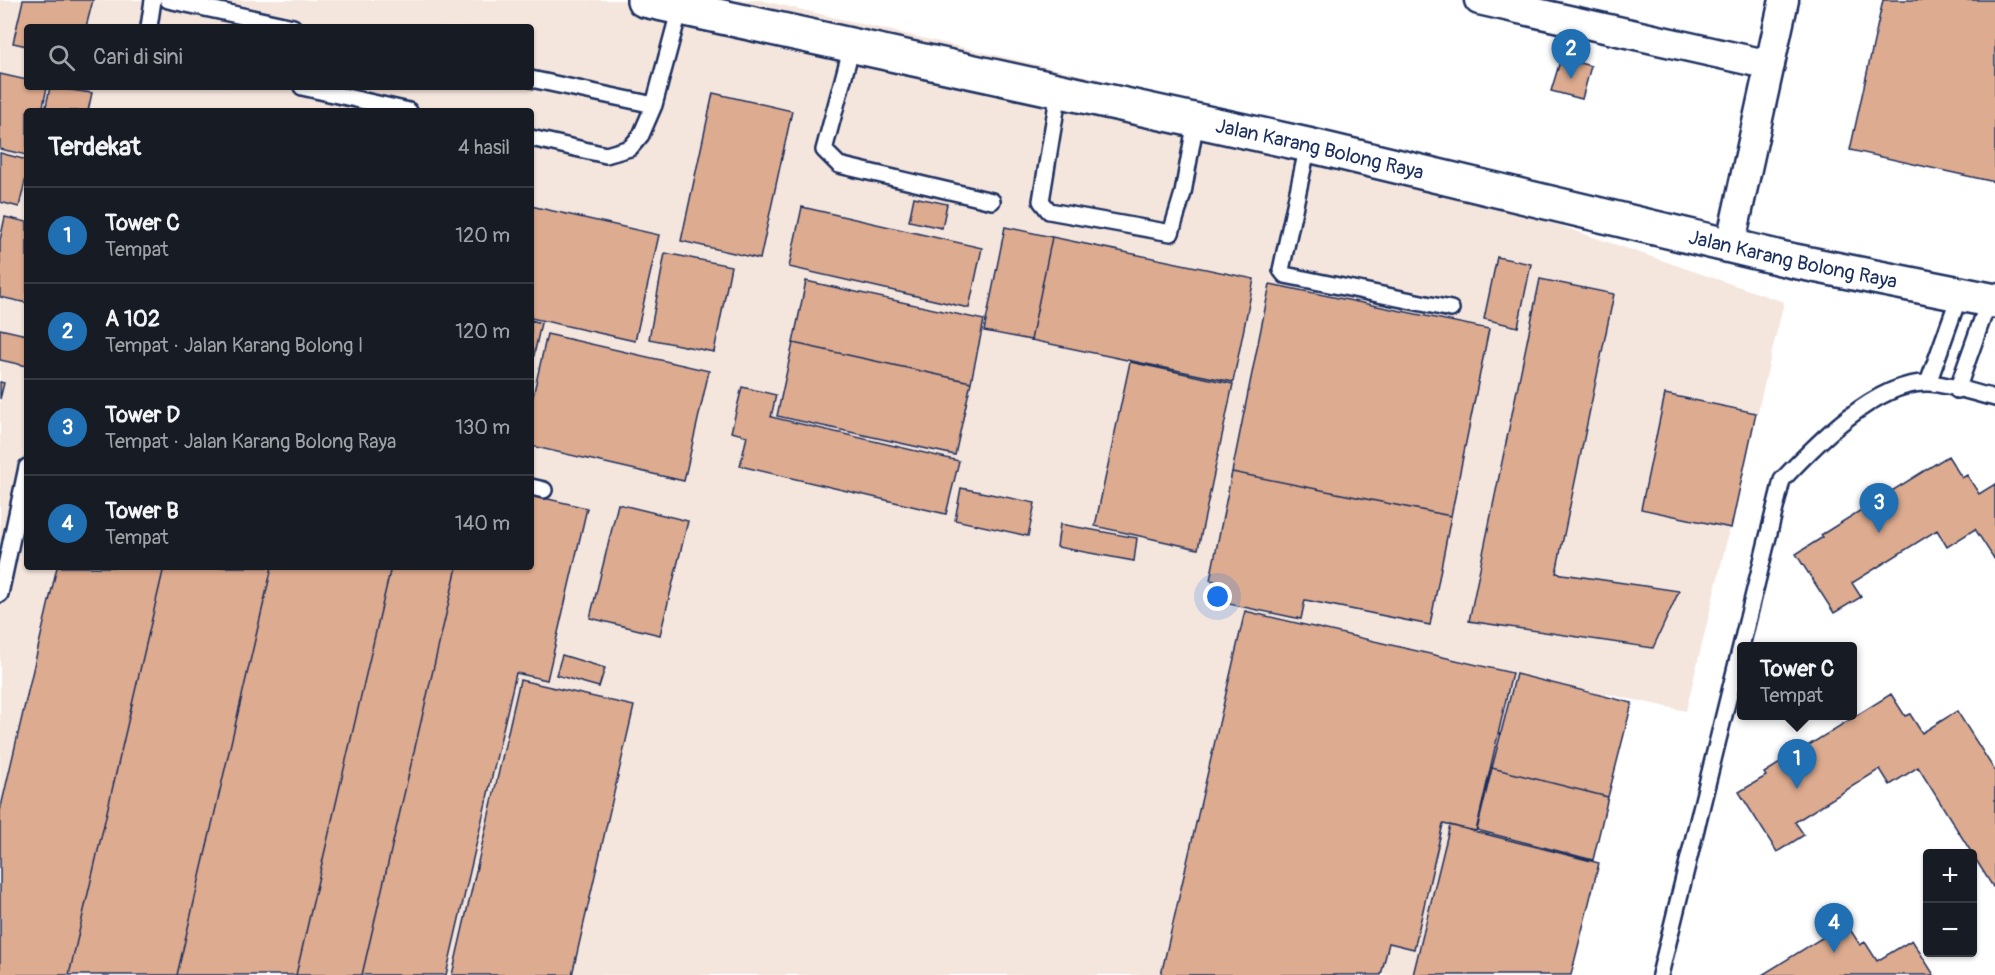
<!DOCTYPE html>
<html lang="id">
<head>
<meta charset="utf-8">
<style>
	:root { --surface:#171b24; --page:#20242c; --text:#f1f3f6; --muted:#9ea1a6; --line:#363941; --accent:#1f6fb2 }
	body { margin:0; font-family:Pangolin,sans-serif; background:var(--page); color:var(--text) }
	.controls { position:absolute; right:18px; bottom:18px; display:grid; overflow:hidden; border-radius:6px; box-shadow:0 2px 4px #0004 }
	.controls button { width:54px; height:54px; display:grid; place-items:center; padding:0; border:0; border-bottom:2px solid var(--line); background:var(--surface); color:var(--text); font:30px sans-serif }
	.you { position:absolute; left:1218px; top:597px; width:21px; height:21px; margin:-15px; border:4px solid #fff; border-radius:50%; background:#1a73e8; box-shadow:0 0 0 9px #1a73e833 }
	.badge { display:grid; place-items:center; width:39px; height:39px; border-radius:50%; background:var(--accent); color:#fff; font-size:20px; font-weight:700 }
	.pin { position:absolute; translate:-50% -50px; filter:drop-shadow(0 2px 3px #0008) }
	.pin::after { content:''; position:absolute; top:32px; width:21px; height:18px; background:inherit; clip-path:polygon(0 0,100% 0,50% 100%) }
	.popup { position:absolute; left:1737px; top:642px; width:120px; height:78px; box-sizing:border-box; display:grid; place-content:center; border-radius:6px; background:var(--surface); filter:drop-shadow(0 2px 4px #0005); font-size:20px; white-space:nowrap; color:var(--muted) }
	.popup b { font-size:22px; color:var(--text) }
	.popup::after { content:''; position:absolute; left:50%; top:100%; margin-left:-12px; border:12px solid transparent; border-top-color:var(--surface) }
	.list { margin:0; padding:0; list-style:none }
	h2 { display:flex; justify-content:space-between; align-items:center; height:78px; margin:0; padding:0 24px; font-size:26px }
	h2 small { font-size:20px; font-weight:400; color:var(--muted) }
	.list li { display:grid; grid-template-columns:39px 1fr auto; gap:18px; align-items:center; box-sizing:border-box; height:96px; padding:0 24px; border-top:2px solid var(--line) }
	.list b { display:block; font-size:22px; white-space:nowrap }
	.list p { margin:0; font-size:20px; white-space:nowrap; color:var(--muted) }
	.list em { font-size:20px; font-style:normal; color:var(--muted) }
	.icon { flex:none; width:33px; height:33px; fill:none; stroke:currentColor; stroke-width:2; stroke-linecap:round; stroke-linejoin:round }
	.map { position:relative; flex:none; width:1995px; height:975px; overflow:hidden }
	.search { position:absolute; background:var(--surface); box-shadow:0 2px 4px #0004; left:24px; top:24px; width:510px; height:66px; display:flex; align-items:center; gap:15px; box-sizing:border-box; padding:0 21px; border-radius:6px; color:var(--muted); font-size:22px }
	.panel { position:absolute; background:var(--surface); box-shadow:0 2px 4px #0004; left:24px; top:108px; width:510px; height:462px; border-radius:6px }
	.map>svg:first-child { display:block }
	.built { fill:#f5e6dd; fill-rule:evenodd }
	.building { fill:#ddab8f; stroke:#1b2f5e; stroke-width:1.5 }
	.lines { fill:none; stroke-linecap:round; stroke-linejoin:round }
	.lane-casing { stroke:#1b2f5e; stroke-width:20 }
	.street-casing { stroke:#1b2f5e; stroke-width:33 }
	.secondary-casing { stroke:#1b2f5e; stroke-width:38 }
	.lane { stroke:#fff; stroke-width:15 }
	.street { stroke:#fff; stroke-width:28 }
	.secondary { stroke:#fff; stroke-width:33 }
	.labels { text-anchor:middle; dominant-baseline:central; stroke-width:5; stroke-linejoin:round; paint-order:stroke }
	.street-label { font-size:20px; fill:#1b2f5e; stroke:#fff }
</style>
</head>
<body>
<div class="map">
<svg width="1995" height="975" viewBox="0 0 1995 975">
	<rect width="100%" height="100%" fill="#fff"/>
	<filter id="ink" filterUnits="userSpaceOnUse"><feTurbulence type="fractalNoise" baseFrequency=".0167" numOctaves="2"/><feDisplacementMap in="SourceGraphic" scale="12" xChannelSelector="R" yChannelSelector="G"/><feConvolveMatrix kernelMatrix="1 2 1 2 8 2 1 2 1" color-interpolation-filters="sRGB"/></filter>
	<g filter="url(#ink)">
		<path class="built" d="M0,0h760l440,103 584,199 -98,409 -79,-17 -55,281h-1552zM27,27h504v60h-504zM27,111h504v456h-504z"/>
		<path class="building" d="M23,0h70l-7,27h-59v19l-14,-3z
			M1883,0h112v182l-145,-32z
			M1561,58l30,8 -9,33 -31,-8z
			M0,74l27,6v7h20l-5,24h-15v44l-27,-6z
			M50,87l42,6 -4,18h-43z
			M713,93l79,18 -32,148 -79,-18z
			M0,153l27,7v13l-8,34 -19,-5z
			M914,197l33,7 -5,24 -33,-7z
			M531,206l128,29 -24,106 -104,-23z
			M802,207l180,41 -13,60 -180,-41z
			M5,217l22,5v81l-27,-6v-57z
			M1005,227l47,10 -21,103 -47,-9z
			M1052,237l202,42 -21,103 -202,-42z
			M665,253l66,13 -17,86 -65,-13z
			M1497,257l34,7 -13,63 -34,-8z
			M1540,279l74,15 -58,279 123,18 -26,57 -184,-27z
			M806,281l178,39 -13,62 -178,-39z
			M1270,284l219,45 -38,187 -219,-44z
			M531,320l10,3 -10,46z
			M0,329l27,6v31l-27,-6z
			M547,334l162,37 -25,110 -153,-35v-41z
			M793,343l178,39 -16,73 -178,-39z
			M1130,362l103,22 -35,165 -103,-23z
			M0,382l4,1 -4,16z
			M742,387l34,8 -5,22 188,44 -13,53 -206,-48 7,-30 -16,-4z
			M1665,394l91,19 -25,115 -90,-19z
			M1948,456l14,22 5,-3 12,19 16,-10v76l-20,-31 -28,18 -10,-17 -85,53 9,14 -27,16 -38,-59 27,-17 -2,-2z
			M1232,472l219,44 -21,109 -125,-25 -4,19 -86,-18 4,-19 -9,-2z
			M961,488l74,15 -7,33 -73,-16z
			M531,495l56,13 -40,172 -31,-7 -70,302h-84l95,-408h74z
			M618,504l70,17 -28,114 -70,-17z
			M1060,524l77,14 -3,23 -77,-14z
			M57,567h107l-95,408h-69v-164z
			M164,567h108l-95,408h-108z
			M272,567h119l-95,408h-119z
			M391,567h66l-95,408h-66z
			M1245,611l267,62 -36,158 -33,-7 -29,125 -25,-6 -8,32h-220z
			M562,655l43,13 -6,19 -43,-12z
			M1516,674l116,29 -24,94 -116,-29z
			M520,680l114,26 -62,269h-120z
			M1891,694l14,22 5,-2 12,19 35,-22 38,60v115l-2,1 -75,-120 -28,18 -10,-16 -85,53 9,13 -27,17 -38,-60 27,-16 -2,-3z
			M1492,768l116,29 -15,63 -116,-30z
			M1450,825l149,38 -28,112h-158z
			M1846,923l14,22 5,-3 12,19 35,-21 22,35h-172z"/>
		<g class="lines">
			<defs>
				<path id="lane" d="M168,0l125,27
					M149,27l4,-27
					M852,46l-28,104 15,15 153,36
					M531,79l123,26
					M302,87l107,24
					M1059,91l-18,110 8,10 122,22 12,-40 13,-73
					M531,138l75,17 24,-7 11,-13 13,-30 26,-97
					M1308,145l-27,125 4,5 166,34
					M1928,383l32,-89
					M1957,390l32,-90
					M531,487l13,3
					M0,594l27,-127
					M1660,975l122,-495c33,-35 94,-99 146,-97 21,1 46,10 67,15"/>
				<path id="street" d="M1479,0l291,65
					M1730,246l54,-246"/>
				<g id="secondary">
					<path id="s1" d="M644,0l664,145 481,115 206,41"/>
				</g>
			</defs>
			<use href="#lane" class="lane-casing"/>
			<use href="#street" class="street-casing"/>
			<use href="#secondary" class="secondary-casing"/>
			<use href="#lane" class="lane"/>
			<use href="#street" class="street"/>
			<use href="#secondary" class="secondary"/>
		</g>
	</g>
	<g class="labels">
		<g class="street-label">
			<text stroke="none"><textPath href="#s1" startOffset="692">Jalan Karang Bolong Raya</textPath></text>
			<text stroke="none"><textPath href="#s1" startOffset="1178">Jalan Karang Bolong Raya</textPath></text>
		</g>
	</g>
</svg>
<div class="controls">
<button>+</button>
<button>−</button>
</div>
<div class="you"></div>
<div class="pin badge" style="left:1797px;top:789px">1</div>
<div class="popup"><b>Tower C</b>Tempat</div>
<div class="pin badge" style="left:1571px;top:79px">2</div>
<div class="pin badge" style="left:1879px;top:533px">3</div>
<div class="pin badge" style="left:1834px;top:953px">4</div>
<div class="search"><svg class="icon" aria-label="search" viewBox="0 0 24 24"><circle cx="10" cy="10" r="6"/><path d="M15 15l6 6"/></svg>Cari di sini</div>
<section class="panel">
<h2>Terdekat<small>4 hasil</small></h2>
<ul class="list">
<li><span class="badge">1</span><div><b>Tower C</b><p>Tempat</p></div><em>120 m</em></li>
<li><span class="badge">2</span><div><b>A 102</b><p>Tempat · Jalan Karang Bolong I</p></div><em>120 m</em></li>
<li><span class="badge">3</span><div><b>Tower D</b><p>Tempat · Jalan Karang Bolong Raya</p></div><em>130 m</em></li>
<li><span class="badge">4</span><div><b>Tower B</b><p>Tempat</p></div><em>140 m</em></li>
</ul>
</section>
</div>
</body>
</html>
